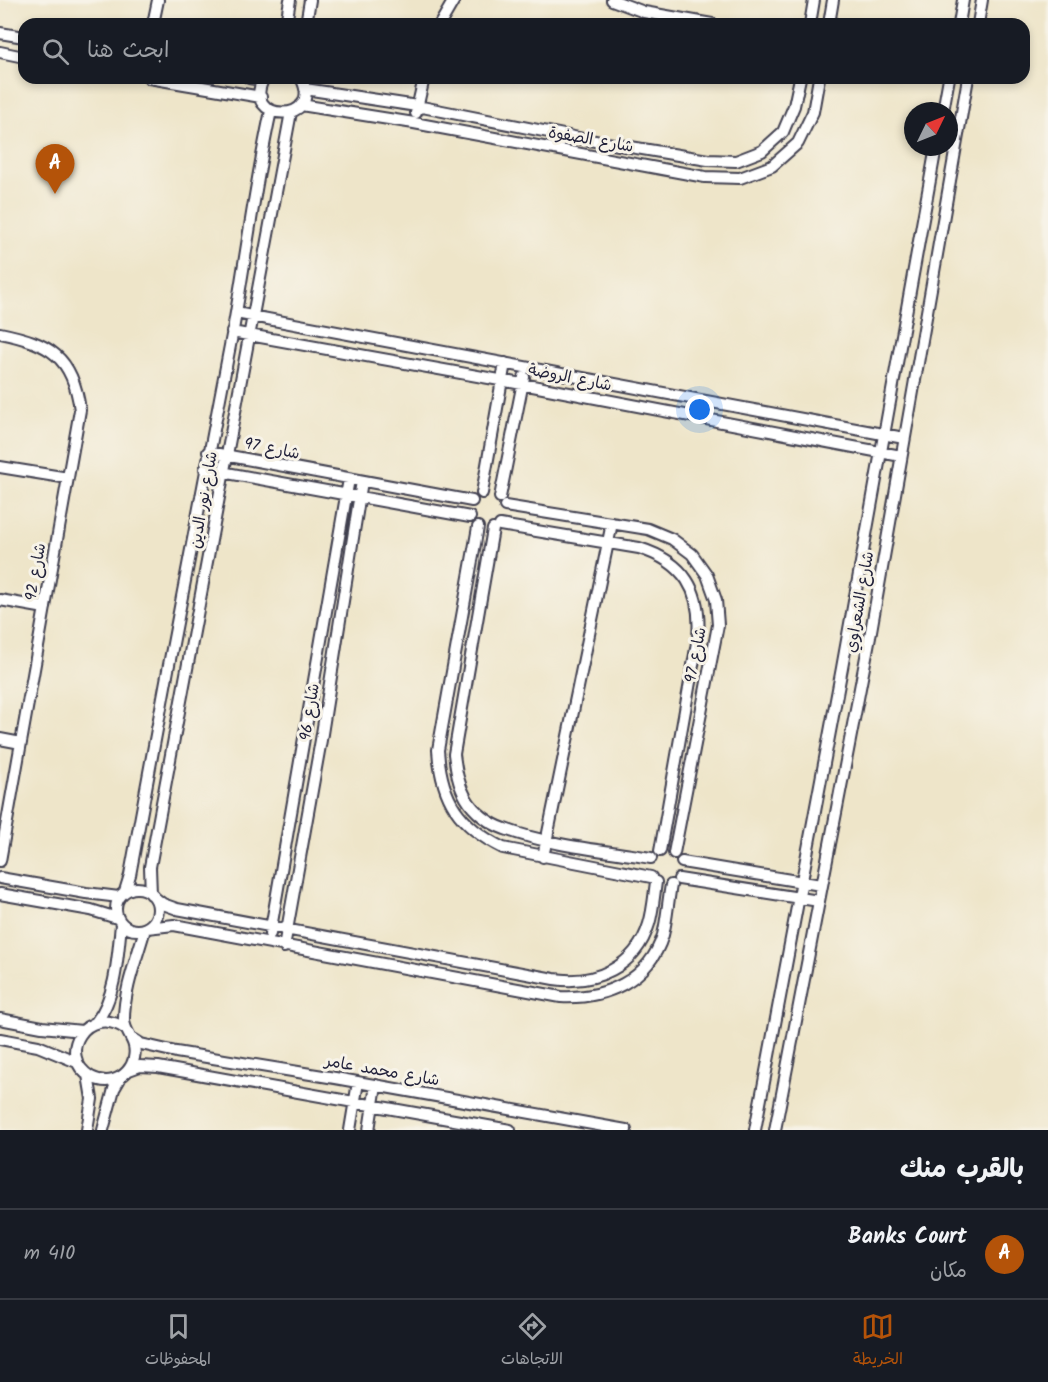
<!DOCTYPE html>
<html lang="ar">
<head>
<meta charset="utf-8">
<style>
	:root { --surface:#171b24; --page:#242831; --text:#f1f3f6; --muted:#9ea1a6; --line:#363941; --accent:#b45309 }
	body { margin:0; font-family:Kalam,"Playpen Sans Arabic",sans-serif; background:var(--page); color:var(--text); direction:rtl }
	.compass { position:absolute; left:904px; top:102px; width:54px; height:54px; border-radius:50%; background:var(--surface); box-shadow:0 3px 9px #0003; rotate:47deg }
	.you { position:absolute; left:700px; top:410px; width:21px; height:21px; margin:-15px; border:4px solid #fff; border-radius:50%; background:#1a73e8; box-shadow:0 0 0 9px #1a73e833 }
	.badge { display:grid; place-items:center; width:39px; height:39px; border-radius:50%; background:var(--accent); color:#fff; font-size:20px; font-weight:700 }
	.pin { position:absolute; translate:-50% -50px; filter:drop-shadow(0 2px 3px #0008) }
	.pin::after { content:''; position:absolute; top:32px; width:21px; height:18px; background:inherit; clip-path:polygon(0 0,100% 0,50% 100%) }
	.list { margin:0; padding:0; list-style:none }
	h2 { display:flex; justify-content:space-between; align-items:center; height:78px; margin:0; padding:0 24px; font-size:26px }
	h2 small { font-size:20px; font-weight:400; color:var(--muted) }
	.list li { display:grid; grid-template-columns:39px 1fr auto; gap:18px; align-items:center; box-sizing:border-box; height:90px; padding:0 24px; border-top:2px solid var(--line) }
	.list b { display:block; font-size:22px; white-space:nowrap }
	.list p { margin:0; font-size:20px; white-space:nowrap; color:var(--muted) }
	.list em { font-size:20px; font-style:normal; color:var(--muted) }
	.icon { flex:none; width:33px; height:33px; fill:none; stroke:currentColor; stroke-width:2; stroke-linecap:round; stroke-linejoin:round }
	.map { position:relative; flex:none; width:1048px; height:1130px; overflow:hidden; direction:ltr }
	.search { position:absolute; background:var(--surface); box-shadow:0 3px 9px #0003; left:18px; right:18px; top:18px; height:66px; display:flex; align-items:center; gap:15px; box-sizing:border-box; padding:0 21px; border-radius:18px; color:var(--muted); font-size:22px }
	.sheet { height:168px; background:var(--surface) }
	nav { display:flex; justify-content:space-around; align-items:center; box-sizing:border-box; height:84px; border-top:2px solid var(--line); background:var(--surface); font-size:16px; color:var(--muted) }
	nav a { display:grid; justify-items:center; gap:3px }
	nav .on { color:var(--accent) }
	.map>svg:first-child { display:block }
	.lines { fill:none; stroke-linecap:round; stroke-linejoin:round }
	.minor-casing { stroke:#413f50; stroke-width:14 }
	.minor { stroke:#fff; stroke-width:10 }
	.labels { text-anchor:middle; dominant-baseline:central; stroke-width:6; stroke-linejoin:round; paint-order:stroke }
	.street-label { font-size:16px; fill:#22223b; stroke:#f7f3e8 }
</style>
</head>
<body>
<div class="map">
<svg width="1048" height="1130" viewBox="0 0 1048 1130">
	<rect width="100%" height="100%" fill="#f7f3e8"/>
	<filter id="ink" filterUnits="userSpaceOnUse"><feTurbulence type="fractalNoise" baseFrequency=".0167" numOctaves="2"/><feDisplacementMap in="SourceGraphic" scale="12" xChannelSelector="R" yChannelSelector="G"/><feConvolveMatrix kernelMatrix="1 2 1 2 8 2 1 2 1" color-interpolation-filters="sRGB"/></filter>
	<filter id="wash" filterUnits="userSpaceOnUse"><feTurbulence type="fractalNoise" baseFrequency=".008" numOctaves="4" result="noise"/><feDisplacementMap in="SourceGraphic" scale="24" xChannelSelector="R" yChannelSelector="G"/><feGaussianBlur stdDeviation="1.35" result="paint"/><feColorMatrix in="noise" values="0 0 0 0 0 0 0 0 0 0 0 0 0 0 0 0 0 1.4 0 .05"/><feComposite in="paint" operator="in"/></filter>
	<g filter="url(#wash)">
		<rect width="100%" height="100%" fill="#eee5c9"/>
	</g>
	<g filter="url(#ink)">
		<g class="lines">
			<defs>
				<path id="minor" d="M612,0l32,12 68,12
					M153,24l5,-24
					M286,24l4,-24
					M306,24l4,-24
					M440,24l14,-24
					M810,24l4,-24
					M829,24l4,-24
					M959,24l4,-24
					M978,24l4,-24
					M0,33l24,4
					M0,52l24,5
					M149,78l112,19
					M249,78l14,2
					M264,78c-25,45 62,47 37,0
					M305,89l112,17 172,34 119,20 28,1 26,-10 21,-19 11,-26 6,-28
					M301,105l113,18 291,54 35,1 32,-12 26,-23 15,-31 6,-34
					M943,111l6,-33
					M416,113l8,-35
					M236,313l668,125
					M232,332l290,52 379,72
					M0,333c49,10 73,23 80,77l-80,451
					M208,452l264,49
					M0,467l68,11
					M205,469l265,48
					M482,493l23,-130
					M500,497l24,-120
					M505,506l143,23 24,10 20,15 15,21 9,25 2,25 -44,228
					M500,525l139,23c45,14 63,42 59,89l-38,214
					M478,527l-40,223c3,49 21,76 65,98l148,29
					M493,529l-39,225c2,16 4,30 12,44 8,14 24,26 39,31 46,17 98,21 146,29
					M0,600l45,8
					M0,739l21,4
					M543,857l69,-334
					M682,862l139,23
					M0,878l86,15 33,4
					M679,879l140,22
					M116 909a21 21 0 1 1 42 0a21 21 0 1 1-42 0Z
					M125,891l5,-16c33,-182 68,-363 103,-545 13,-73 22,-147 38,-219
					M0,894l91,16 26,8
					M151,894l-1,-27 141,-755
					M155,898l8,6 14,5 377,70c41,6 82,-12 95,-55 4,-13 5,-28 7,-42
					M147,928l27,-3 387,72c44,2 88,-16 102,-62 4,-16 5,-34 8,-50
					M270,934l79,-455
					M284,947l37,-207 41,-259
					M0,1019l42,8 40,4
					M96,1022c20,-24 22,-68 25,-98
					M126,1029c-40,-27 -71,27 -35,48 6,3 15,5 22,3 11,-3 19,-12 21,-22 4,-18 -10,-24 -10,-39 0,-30 13,-61 21,-90
					M0,1039l38,7 39,16
					M133,1039l8,5 35,8 159,26 291,52
					M129,1070l11,-4 18,1 352,63
					M87,1130l5,-31 -4,-24
					M103,1130l11,-41 7,-12
					M350,1130l8,-48
					M369,1130l7,-45
					M755,1130l87,-462 94,-521
					M775,1130l96,-499 97,-553"/>
			</defs>
			<use href="#minor" class="minor-casing"/>
			<use href="#minor" class="minor"/>
		</g>
	</g>
	<g class="labels">
		<g class="street-label">
			<text transform="translate(591 140) rotate(10)">شارع الصفوة</text>
			<text transform="translate(570 378) rotate(11)">شارع الروضة</text>
			<text transform="translate(272 449) rotate(11)">شارع 97</text>
			<text transform="translate(204 500) rotate(-80)">شارع نور الدين</text>
			<text transform="translate(36 572) rotate(-80)">شارع 92</text>
			<text transform="translate(860 602) rotate(-80)">شارع الشعراوي</text>
			<text transform="translate(696 655) rotate(-79)">شارع 97</text>
			<text transform="translate(310 712) rotate(-81)">شارع 96</text>
			<text transform="translate(382 1071) rotate(10)">شارع محمد عامر</text>
		</g>
	</g>
</svg>
<svg class="compass" viewBox="-18 -18 36 36"><path d="M0-13l5 13h-10z" fill="#e53935"/><path d="M0 13l5-13h-10z" fill="#9ea1a6"/></svg>
<div class="you"></div>
<div class="pin badge" style="left:55px;top:194px">A</div>
<div class="search"><svg class="icon" aria-label="search" viewBox="0 0 24 24"><circle cx="10" cy="10" r="6"/><path d="M15 15l6 6"/></svg>ابحث هنا</div>
</div>
<section class="sheet">
<h2>بالقرب منك<small></small></h2>
<ul class="list">
<li><span class="badge">A</span><div><b>Banks Court</b><p>مكان</p></div><em>410 m</em></li>
</ul>
</section>
<nav>
<a class="on"><svg class="icon" aria-label="map" viewBox="0 0 24 24"><path d="M3 6l6-2 6 2 6-2v14l-6 2-6-2-6 2zM9 4v14M15 6v14"/></svg>الخريطة</a>
<a><svg class="icon" aria-label="directions" viewBox="0 0 24 24"><path d="M12 3l9 9-9 9-9-9zM9 14v-3h6M13 9l2 2-2 2"/></svg>الاتجاهات</a>
<a><svg class="icon" aria-label="saved" viewBox="0 0 24 24"><path d="M7 4h10v16l-5-4-5 4z"/></svg>المحفوظات</a>
</nav>
</body>
</html>
